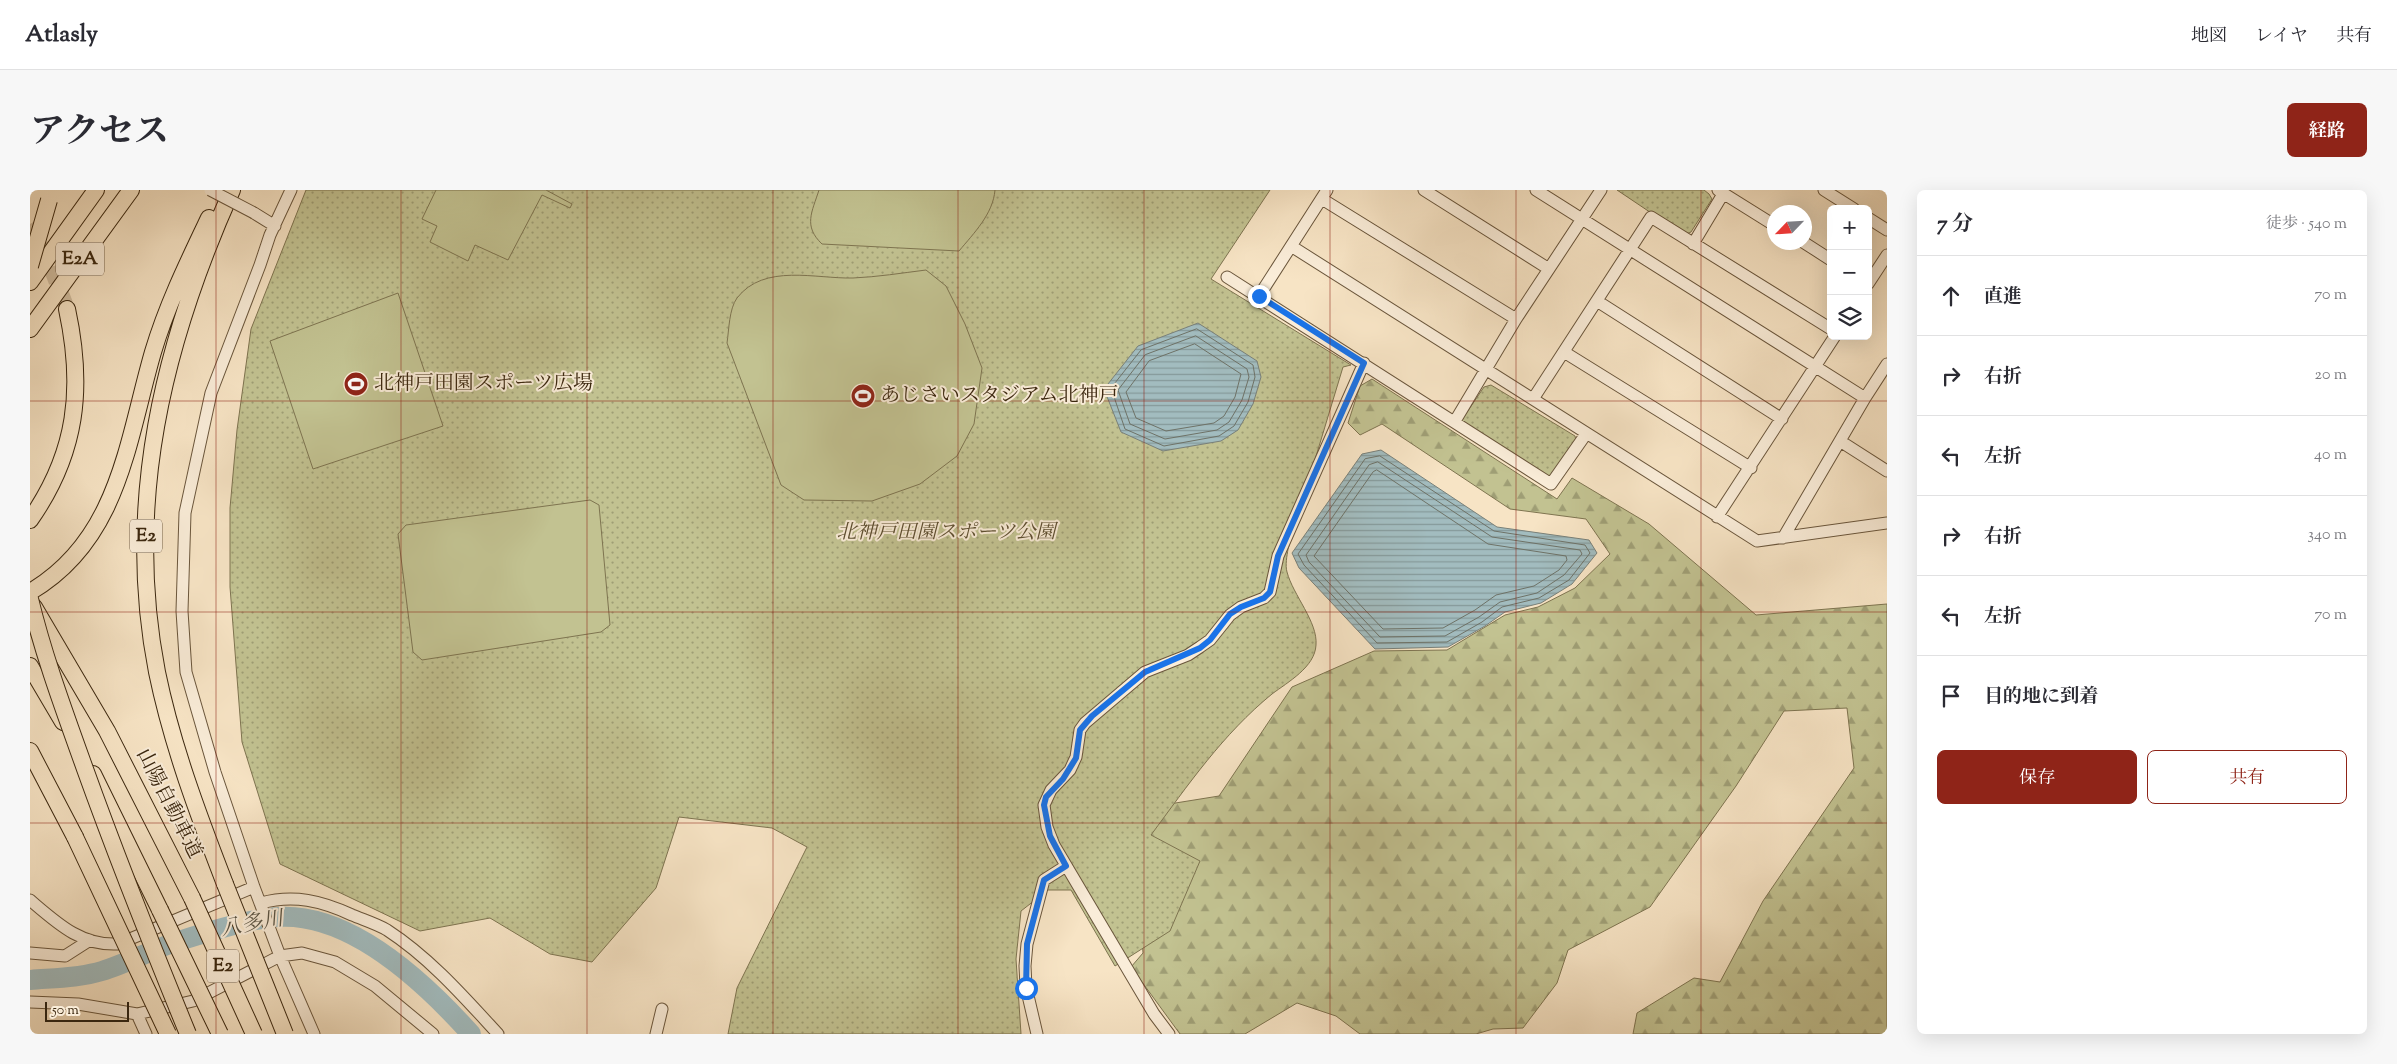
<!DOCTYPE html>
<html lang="ja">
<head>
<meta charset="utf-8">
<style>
	:root { --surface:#fff; --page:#f7f7f7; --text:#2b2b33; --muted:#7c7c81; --line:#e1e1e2; --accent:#8f2418 }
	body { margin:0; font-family:"Sorts Mill Goudy","Noto Serif JP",serif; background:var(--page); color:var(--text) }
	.controls { position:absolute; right:15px; top:15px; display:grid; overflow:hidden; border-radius:8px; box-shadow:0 5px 20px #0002 }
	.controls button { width:45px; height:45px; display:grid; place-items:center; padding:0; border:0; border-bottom:1px solid var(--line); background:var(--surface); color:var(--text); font:25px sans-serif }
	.compass { position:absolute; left:1737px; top:15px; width:45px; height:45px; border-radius:50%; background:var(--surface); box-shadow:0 5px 20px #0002; rotate:245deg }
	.scale { position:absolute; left:15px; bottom:12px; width:84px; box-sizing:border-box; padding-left:5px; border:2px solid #3b270f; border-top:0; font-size:14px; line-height:18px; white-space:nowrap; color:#3b270f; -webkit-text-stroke:4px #faedd9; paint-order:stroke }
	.stop { position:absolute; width:15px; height:15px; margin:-11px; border:4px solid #1a73e8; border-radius:50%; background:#fff }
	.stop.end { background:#1a73e8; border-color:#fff; box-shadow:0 1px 5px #0008 }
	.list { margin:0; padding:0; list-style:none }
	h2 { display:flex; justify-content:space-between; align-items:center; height:65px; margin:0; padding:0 20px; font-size:21px }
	h2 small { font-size:16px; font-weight:400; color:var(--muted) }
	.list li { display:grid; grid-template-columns:32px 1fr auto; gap:15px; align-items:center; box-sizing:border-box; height:80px; padding:0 20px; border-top:1px solid var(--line) }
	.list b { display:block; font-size:19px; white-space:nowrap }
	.list em { font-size:16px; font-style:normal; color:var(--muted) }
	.actions { display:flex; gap:10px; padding:15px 20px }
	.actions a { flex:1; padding:11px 0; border:1px solid var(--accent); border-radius:8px; text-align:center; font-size:18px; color:var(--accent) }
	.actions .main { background:var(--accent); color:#fff }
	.icon { flex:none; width:28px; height:28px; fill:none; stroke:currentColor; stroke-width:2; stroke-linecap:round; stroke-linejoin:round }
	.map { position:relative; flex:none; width:1857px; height:844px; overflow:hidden; border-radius:8px }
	header { display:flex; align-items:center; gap:30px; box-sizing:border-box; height:70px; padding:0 25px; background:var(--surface); border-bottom:1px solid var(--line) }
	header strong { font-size:24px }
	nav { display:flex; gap:28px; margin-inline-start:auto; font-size:18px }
	.intro { display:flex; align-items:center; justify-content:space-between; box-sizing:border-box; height:120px; padding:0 30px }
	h1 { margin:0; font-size:35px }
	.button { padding:12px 22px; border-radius:8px; background:var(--accent); color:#fff; font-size:18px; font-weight:700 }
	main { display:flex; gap:30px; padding:0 30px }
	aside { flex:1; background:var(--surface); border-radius:8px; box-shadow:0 5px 20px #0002 }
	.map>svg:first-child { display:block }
	.forest { fill:url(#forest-firs); stroke:#7e7450 }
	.park { fill:url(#park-dots); stroke:#7e7450 }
	.pitch { fill:#c2c291; stroke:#7e7450 }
	.water { fill:url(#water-rules); stroke:#798079 }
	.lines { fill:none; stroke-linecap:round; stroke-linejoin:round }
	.shore { stroke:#6e7267; stroke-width:1 }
	.river { stroke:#a2bcbf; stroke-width:20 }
	.highway-tunnel { stroke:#d1bea1; stroke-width:16; stroke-dasharray:16 8; stroke-linecap:butt }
	.minor-casing { stroke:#6a563c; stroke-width:13 }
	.highway-casing { stroke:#3b270f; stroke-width:18 }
	.minor { stroke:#faedd9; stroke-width:11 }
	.highway { stroke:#f7e4c5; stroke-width:16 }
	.minor-bridge-casing { stroke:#6a563c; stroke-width:13; stroke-linecap:butt }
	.highway-bridge-casing { stroke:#3b270f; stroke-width:18; stroke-linecap:butt }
	.minor-bridge { stroke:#faedd9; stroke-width:11 }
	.highway-bridge { stroke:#f7e4c5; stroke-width:16 }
	.route { stroke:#1a73e8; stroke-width:6 }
	.grid { fill:none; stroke:#8f2418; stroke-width:1; stroke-opacity:0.55 }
	.labels { text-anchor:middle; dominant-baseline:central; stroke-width:4; stroke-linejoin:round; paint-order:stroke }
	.shield { fill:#faedd9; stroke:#74624c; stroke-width:1 }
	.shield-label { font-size:19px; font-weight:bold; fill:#3b270f }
	.poi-label { font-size:20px; fill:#3b270f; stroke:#faedd9; text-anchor:start }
	.park-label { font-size:20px; font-style:italic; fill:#5d4e30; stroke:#faedd9 }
	.street-label { font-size:20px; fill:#3b270f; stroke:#faedd9 }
	.water-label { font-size:21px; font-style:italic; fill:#5a5444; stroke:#faedd9 }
</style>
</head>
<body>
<header>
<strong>Atlasly</strong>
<nav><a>地図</a><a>レイヤ</a><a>共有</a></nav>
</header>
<div class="intro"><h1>アクセス</h1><a class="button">経路</a></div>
<main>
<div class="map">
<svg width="1857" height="844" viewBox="0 0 1857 844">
	<defs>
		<pattern id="forest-firs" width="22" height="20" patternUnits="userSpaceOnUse" patternTransform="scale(1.25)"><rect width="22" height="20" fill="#c2c291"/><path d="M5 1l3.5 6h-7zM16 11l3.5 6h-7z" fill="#9f9e75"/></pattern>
		<pattern id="park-dots" width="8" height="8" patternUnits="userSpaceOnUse" patternTransform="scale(1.25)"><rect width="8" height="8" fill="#c2c291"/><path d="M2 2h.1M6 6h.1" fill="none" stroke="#9f9e75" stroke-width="1.8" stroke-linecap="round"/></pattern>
		<pattern id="water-rules" width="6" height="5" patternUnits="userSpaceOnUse" patternTransform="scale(1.25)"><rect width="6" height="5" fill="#a2bcbf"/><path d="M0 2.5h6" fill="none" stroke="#85999a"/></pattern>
	</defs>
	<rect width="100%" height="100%" fill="#f7e4c5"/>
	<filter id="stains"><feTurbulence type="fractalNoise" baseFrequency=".004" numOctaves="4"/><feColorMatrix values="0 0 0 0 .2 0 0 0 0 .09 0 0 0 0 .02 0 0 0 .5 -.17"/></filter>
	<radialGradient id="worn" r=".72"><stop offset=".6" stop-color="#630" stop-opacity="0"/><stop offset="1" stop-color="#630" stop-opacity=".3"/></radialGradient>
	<path class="forest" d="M1342,189l185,120 15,-21 77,46 107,91 131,-11v430h-254l4,-21 57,-35 26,4 43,-81 91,-133 -7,-60 -63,3 -48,75 -86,121 -82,43 -11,33 -34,45 -30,1 -17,5h-116l-24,-18 -39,-13 -52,31h-65l-49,-67 12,-14 -11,-143 87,-14 73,-109 82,-36 73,-1 58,-35 33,-8 37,-19 35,-34 -24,-35 -76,-10 -128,-85 -22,11 -12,-12 12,-37z"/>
	<path class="park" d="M276,0h964l-59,89 140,86 -8,2 -55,182c-1,7 -3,16 -1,23 6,23 31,50 29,73 -1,22 -28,37 -44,49 -49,40 -84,91 -121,141l49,26 -30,70 -55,35 -44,-76h-23l-27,21 -5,48 5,75h-293l9,-46 70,-141 -35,-19 -93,-11 -23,71 -64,74 -42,-8 -60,-36 -70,13 -140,-67 -38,-122 -12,-155v-79l7,-78 14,-101z
		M1587,0h87l5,4 3,5 -21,33 -7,3z
		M1461,195l84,51 1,5 -23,35 -7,2 -85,-57 23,-34z"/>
	<path class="pitch" d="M406,0h110l26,14 -2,4 -28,-13 -34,65 -33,-15 -7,16 -38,-19 7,-16 -15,-7z
		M789,0h176c-2,24 -21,43 -36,61l-137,-7c-19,-18 -10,-32 -3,-54z
		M896,80l20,16 19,38 17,44 -8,56 -17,32 -37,28 -48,17 -68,-1 -23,-15 -54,-142c2,-13 2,-34 10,-45 27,-35 79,-19 116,-20 24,-1 49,-5 73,-8z
		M368,103l45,133 -130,43 -43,-128z
		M560,310l9,5 11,120 -9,7 -179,28 -9,-8 -15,-118 8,-9z"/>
	<path class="water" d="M1168,133l59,38 4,16 -8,27 -15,26 -17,11 -58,10 -42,-19 -17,-43 34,-43z
		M1351,260l116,77 92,13 8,13 -25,31 -31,19 -36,9 -20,14 -37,21 -73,2 -76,-81 -7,-15 70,-99z"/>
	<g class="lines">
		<path class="shore" d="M1167,139l56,36 2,12 -7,25 -14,24 -15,10 -55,10 -39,-17 -14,-41 30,-38z
			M1166,146l51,33 2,8 -7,23 -13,22 -12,8 -52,9 -35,-15 -12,-34 27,-35z
			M1165,154l46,30 -6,23 -11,19 -10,7 -48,8 -30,-13 -10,-26 23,-31z
			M1350,266l114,75 91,14 5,8 -21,27 -30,18 -37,9 -20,15 -35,20 -70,1 -73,-78 -6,-11 67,-95z
			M1348,272l114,75 88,13 2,4 -18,21 -27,18 -37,9 -21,15 -34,19 -65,1 -71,-75 -3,-7 63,-90z
			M1347,280l111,74 78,12 1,4 -8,10 -25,16 -38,9 -21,15 -32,18 -60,1 -69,-73 59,-84z"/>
		<path class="river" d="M0,790c24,-2 49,-2 72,-9 26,-8 51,-22 77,-30 28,-9 73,-23 100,-24 73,-4 147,67 192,117"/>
		<path class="highway-tunnel" d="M0,34l13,22 24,63"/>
		<defs>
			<path id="minor" d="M261,0l-21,45 -10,30 -49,128 -26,120 -3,98 4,61 29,100 39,115 26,69 34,78
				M1394,0l125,79
				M1506,0l329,208
				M1688,0l56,35
				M1794,0l30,19
				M1292,9l194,120
				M224,23l21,13
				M1838,28l19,12
				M1773,52l28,18
				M1663,54l30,-50
				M1261,56l466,295 130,-18
				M1197,87l324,207 35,-50
				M1838,94l19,-29
				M1229,106l68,-106
				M1567,111l185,118
				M1534,162l187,116
				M1503,209l118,-182 180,112
				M1425,231l61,-102 85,-129
				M1810,251l47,30
				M1687,327l118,-181
				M1753,348l82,-140 22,-34
				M0,710c27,23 51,46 88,44l136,-57
				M231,713c33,-9 61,-2 91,12 12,5 25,9 35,15 43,28 77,67 111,104
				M0,763l35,3 25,-16
				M0,812l48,2 59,10 56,-13 87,-45 22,-3 33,9 40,24 58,48
				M107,824l9,20
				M626,844l6,-25
				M1007,844l-11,-47 -1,-21 2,-22 17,-64 22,-14
				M1139,844l-15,-20 -100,-169 -7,-18 -3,-22 7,-15 19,-20 6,-13 4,-27 5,-7 60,-51 43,-17 12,-8 10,-7 20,-25 11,-8 23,-9 6,-6 8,-36 86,-193"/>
			<path id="highway" d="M0,92l66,-92
				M0,139l101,-139
				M0,330c47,-67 54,-132 37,-211
				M0,402c89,-52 97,-150 123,-240 14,-47 35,-90 56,-134
				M4,417l73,124 85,167
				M0,476l33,56
				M0,561l45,86
				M63,584l67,136
				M195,694c-27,-70 -53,-139 -68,-212 -33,-169 6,-328 75,-482"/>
		</defs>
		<use href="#minor" class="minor-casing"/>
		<use href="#highway" class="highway-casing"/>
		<use href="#minor" class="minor"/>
		<use href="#highway" class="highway"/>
		<defs>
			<path id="minor-bridge" d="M180,0l44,23"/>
			<path id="highway-bridge" d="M0,76l19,-66
				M0,409c14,58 35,114 55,170 32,89 67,177 103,265
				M45,647l93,197
				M195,694l60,150
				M162,708l62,136
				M130,720l60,124"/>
		</defs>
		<use href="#minor-bridge" class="minor-bridge-casing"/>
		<use href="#highway-bridge" class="highway-bridge-casing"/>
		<use href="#minor-bridge" class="minor-bridge"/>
		<use href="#highway-bridge" class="highway-bridge"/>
	</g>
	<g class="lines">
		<path class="route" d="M996,798l1,-44 17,-64 22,-14 -16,-30 -6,-31 2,-8 17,-18 13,-21 4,-28 12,-14 53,-44 55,-24 10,-8 20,-26 11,-7 23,-9 6,-6 8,-36 86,-193 -105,-67"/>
	</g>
	<path class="grid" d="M186,0v844M371,0v844M557,0v844M743,0v844M928,0v844M1114,0v844M1300,0v844M1486,0v844M1671,0v844M0,211h1857M0,422h1857M0,633h1857"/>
	<defs>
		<symbol id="stadium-disc" viewBox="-11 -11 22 22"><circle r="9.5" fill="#8f2418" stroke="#faedd9"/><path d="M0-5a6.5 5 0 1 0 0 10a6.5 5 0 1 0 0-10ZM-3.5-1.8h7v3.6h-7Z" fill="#fff"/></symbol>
	</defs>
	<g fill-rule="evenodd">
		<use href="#stadium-disc" x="312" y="180" width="28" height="28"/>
		<use href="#stadium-disc" x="819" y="192" width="28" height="28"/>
	</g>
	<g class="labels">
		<g class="shield">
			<rect x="26" y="52.5" width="48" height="33" rx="4"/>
			<rect x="100" y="329.5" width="32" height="33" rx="4"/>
			<rect x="177" y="759.5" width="32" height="33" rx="4"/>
		</g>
		<g class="shield-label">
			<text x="50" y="69">E2A</text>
			<text x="116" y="346">E2</text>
			<text x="193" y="776">E2</text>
		</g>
		<g class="poi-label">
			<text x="344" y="194">北神戸田園スポーツ広場</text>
			<text x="850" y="206">あじさいスタジアム北神戸</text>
		</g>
		<g class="park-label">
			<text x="916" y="343">北神戸田園スポーツ公園</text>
		</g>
		<g class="street-label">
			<text transform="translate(138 614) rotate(63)">山陽自動車道</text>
		</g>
		<g class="water-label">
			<text transform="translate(222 735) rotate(-10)">八多川</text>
		</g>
	</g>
	<rect width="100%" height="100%" filter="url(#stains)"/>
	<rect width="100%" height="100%" fill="url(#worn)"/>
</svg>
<div class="controls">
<button>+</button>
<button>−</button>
<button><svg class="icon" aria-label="layers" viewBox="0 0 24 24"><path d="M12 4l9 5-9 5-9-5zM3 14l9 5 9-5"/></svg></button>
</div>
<svg class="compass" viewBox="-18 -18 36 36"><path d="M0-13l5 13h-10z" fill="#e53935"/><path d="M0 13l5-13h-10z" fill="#7c7c81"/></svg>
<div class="scale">50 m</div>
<div class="stop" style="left:996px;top:798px"></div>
<div class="stop end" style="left:1229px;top:106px"></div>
</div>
<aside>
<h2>7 分<small>徒歩 · 540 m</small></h2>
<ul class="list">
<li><svg class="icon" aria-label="ahead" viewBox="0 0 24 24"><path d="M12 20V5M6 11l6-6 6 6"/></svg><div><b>直進</b></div><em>70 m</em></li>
<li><svg class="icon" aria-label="right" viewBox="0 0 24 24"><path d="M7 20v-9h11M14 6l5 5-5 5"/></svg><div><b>右折</b></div><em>20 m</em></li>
<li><svg class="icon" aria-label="left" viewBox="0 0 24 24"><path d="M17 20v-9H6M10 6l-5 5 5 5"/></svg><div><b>左折</b></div><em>40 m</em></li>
<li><svg class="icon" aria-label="right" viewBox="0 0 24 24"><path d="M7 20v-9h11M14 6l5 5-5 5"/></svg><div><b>右折</b></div><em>340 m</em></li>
<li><svg class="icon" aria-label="left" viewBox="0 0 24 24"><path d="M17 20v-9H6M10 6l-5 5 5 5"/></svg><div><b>左折</b></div><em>70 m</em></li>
<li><svg class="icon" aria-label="arrive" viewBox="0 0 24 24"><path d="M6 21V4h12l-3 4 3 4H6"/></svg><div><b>目的地に到着</b></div></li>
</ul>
<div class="actions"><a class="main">保存</a><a>共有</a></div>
</aside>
</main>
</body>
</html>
